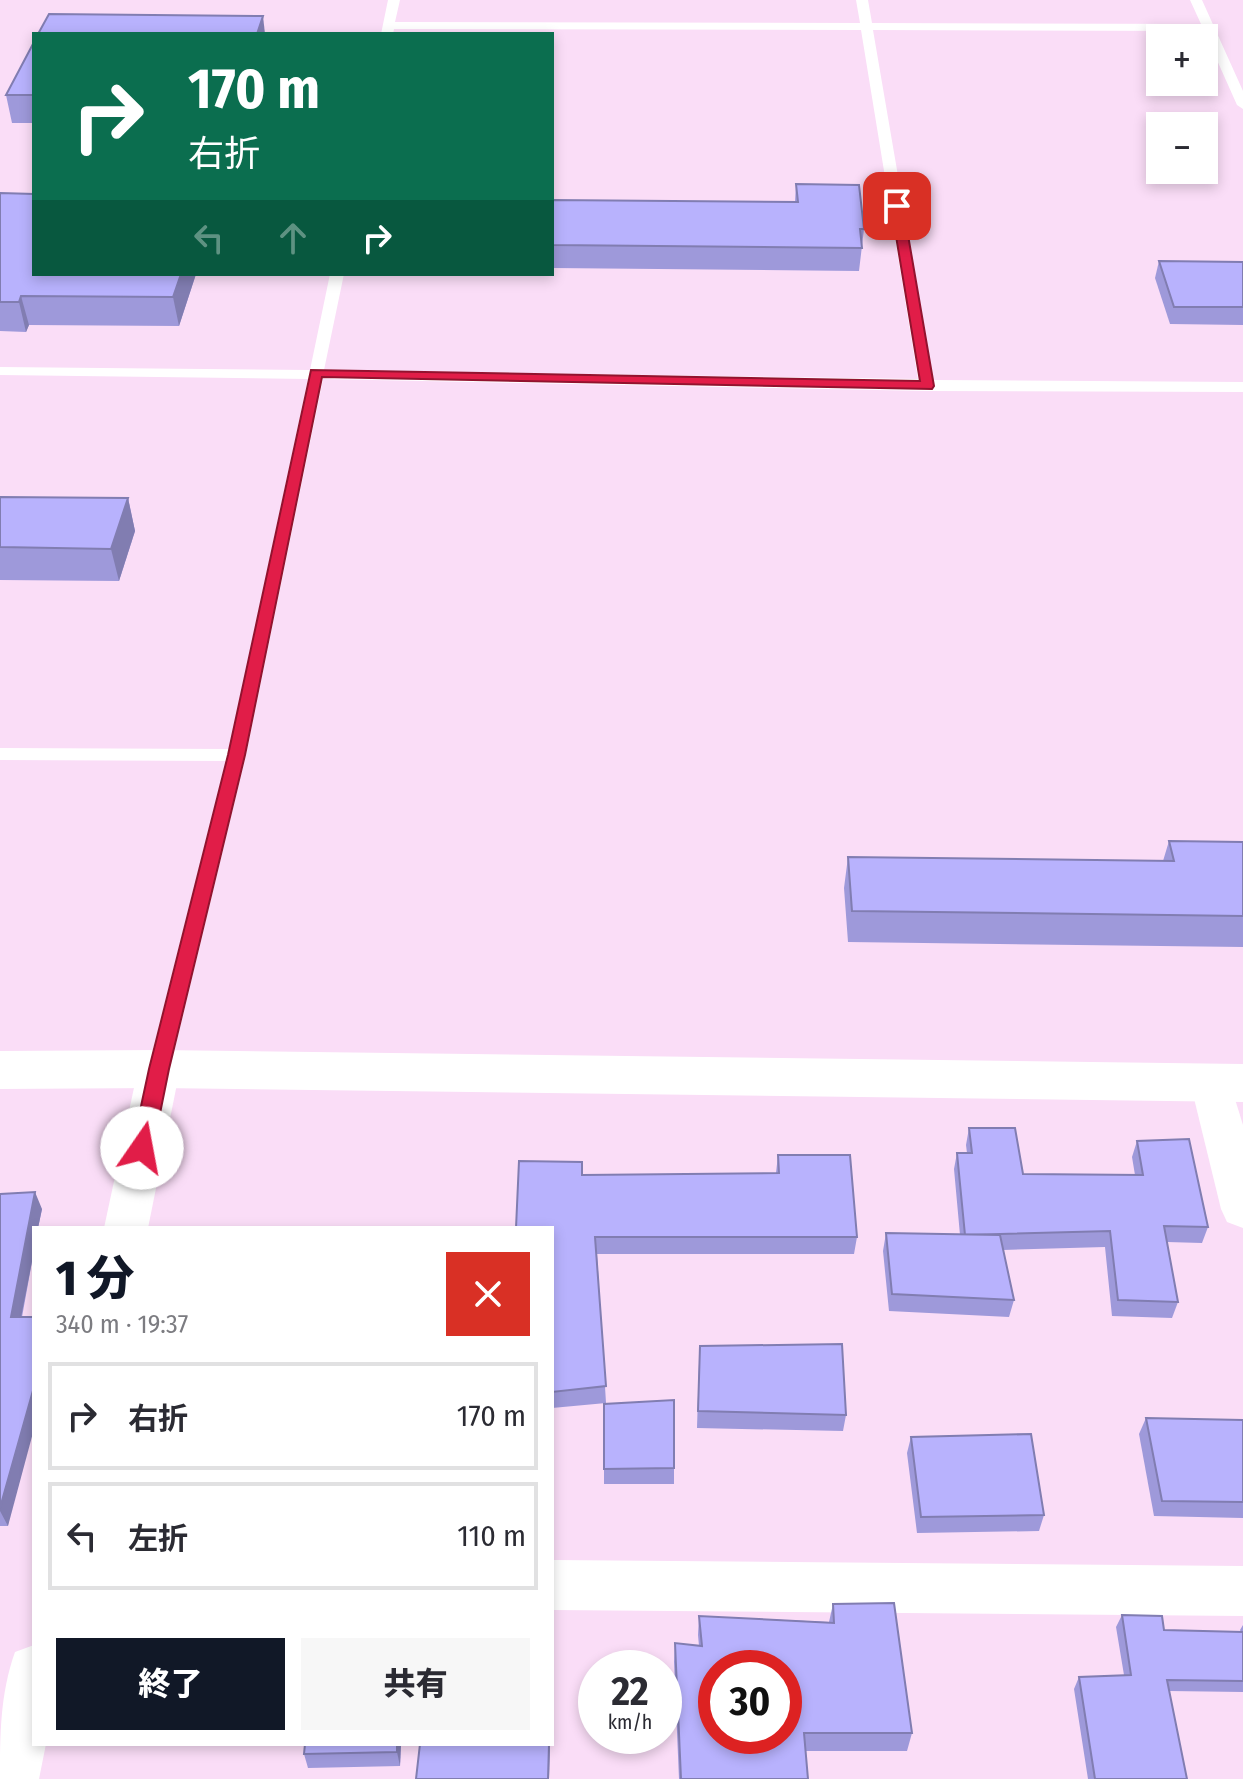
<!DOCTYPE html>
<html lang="ja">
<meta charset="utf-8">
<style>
:root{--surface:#fff;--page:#f7f7f7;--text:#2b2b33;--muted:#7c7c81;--line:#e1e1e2;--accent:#111827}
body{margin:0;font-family:"Fira Sans Condensed","Noto Sans JP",sans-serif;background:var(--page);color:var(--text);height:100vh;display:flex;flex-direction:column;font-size:30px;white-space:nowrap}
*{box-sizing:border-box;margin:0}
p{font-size:26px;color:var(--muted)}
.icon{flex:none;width:44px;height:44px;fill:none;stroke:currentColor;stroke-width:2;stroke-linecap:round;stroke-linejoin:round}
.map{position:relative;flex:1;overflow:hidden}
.drawer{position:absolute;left:32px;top:1226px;width:522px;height:520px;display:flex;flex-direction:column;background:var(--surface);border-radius:0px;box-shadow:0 4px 12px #0003}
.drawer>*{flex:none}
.guide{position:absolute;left:32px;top:32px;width:522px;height:244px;border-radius:0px;box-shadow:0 4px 12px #0003;background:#0b6e4f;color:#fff;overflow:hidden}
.tools{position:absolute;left:1146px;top:24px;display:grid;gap:16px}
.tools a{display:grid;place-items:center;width:72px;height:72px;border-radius:0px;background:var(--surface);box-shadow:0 4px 12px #0003;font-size:40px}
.speed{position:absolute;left:578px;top:1650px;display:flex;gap:16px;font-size:40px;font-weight:700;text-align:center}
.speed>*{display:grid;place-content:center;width:104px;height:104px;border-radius:50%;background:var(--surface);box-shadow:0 4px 12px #0003;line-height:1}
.speed small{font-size:20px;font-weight:400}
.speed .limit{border:12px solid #d22;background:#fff;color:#111}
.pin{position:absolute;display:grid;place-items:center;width:68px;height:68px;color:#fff;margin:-34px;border-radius:16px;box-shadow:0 4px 12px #0006}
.me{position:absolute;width:88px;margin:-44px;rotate:12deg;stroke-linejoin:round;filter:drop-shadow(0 0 6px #0008)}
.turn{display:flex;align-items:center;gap:28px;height:168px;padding:0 24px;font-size:36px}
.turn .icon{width:104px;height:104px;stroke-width:2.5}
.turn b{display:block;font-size:56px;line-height:68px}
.lanes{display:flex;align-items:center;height:76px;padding:0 24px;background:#0003;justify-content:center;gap:40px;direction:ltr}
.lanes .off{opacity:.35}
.round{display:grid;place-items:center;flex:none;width:84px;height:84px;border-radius:0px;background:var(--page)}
.summary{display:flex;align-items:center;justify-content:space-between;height:136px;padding:0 24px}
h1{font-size:48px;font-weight:800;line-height:60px;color:var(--accent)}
.primary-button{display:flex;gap:16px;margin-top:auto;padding:16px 24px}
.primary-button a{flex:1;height:92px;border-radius:0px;background:var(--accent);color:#fff;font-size:32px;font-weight:800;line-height:92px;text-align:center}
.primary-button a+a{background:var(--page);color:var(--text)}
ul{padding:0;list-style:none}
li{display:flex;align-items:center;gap:24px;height:108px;margin:0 16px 12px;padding:0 8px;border:4px solid var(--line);border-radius:0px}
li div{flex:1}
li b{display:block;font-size:30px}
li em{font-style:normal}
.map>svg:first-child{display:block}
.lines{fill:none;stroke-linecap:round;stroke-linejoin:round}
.lane{fill:#fff;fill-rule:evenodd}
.street{fill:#fff;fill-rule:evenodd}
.secondary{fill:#fff;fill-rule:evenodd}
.wall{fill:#9e99da}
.shaded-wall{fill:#817db1}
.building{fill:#b8b2fd;stroke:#817db1;stroke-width:2;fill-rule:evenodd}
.route{fill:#e11d48;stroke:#92132f;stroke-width:2}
</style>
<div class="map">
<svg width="1243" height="1779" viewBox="0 0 1243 1779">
<rect width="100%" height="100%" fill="#faddf7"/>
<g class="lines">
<path class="lane" d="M 388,0 L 400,0 L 395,22 L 860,23 L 856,0 L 868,0 L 872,23 L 1201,24 L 1190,0 L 1202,0 L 1243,91 L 1243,109 L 1237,105 L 1204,31 L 873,30 L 933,380 L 1243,382 L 1243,392 L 927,391 L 323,379 L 246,755 L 170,1069 L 167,1075 L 159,1078 L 151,1075 L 148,1069 L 226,761 L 0,760 L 0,748 L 229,749 L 308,379 L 0,375 L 0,367 L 310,370 L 330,274 L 344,274 L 324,370 L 918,379 L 861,30 L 394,29 L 393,34 L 381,34 Z"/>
<g class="street">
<path d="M 159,1053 L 174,1057 L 180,1069 L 148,1228 L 104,1228 L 138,1069 L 144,1057 Z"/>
<path d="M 1211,1065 L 1226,1070 L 1243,1125 L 1243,1228 L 1227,1222 L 1221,1209 L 1190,1082 L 1196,1070 Z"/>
<path d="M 552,1560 L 1243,1566 L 1243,1616 L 552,1610 Z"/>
<path d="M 34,1645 L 34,1744 L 46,1744 L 39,1779 L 0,1779 C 0,1735 0,1694 15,1652 Z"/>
</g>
<path class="secondary" d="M 159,1050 L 1243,1064 L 1243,1102 L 159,1088 L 0,1089 L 0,1051 Z"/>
</g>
<g class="wall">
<path d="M 34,42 L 34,123 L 12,123 L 6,95 Z"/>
<path d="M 796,184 L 864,229 L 859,271 L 552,268 L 552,200 L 795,202 Z"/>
<path d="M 0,193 L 34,274 L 196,274 L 179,326 L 29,325 L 26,332 L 0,331 Z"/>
<path d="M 1159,261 L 1243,262 L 1243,325 L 1170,324 L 1155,278 Z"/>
<path d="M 0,497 L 128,498 L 135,531 L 119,581 L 0,580 Z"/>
<path d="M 1169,841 L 1243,842 L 1243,947 L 848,942 L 844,888 L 848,857 L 1163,861 Z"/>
<path d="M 969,1128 L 1023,1174 L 1135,1175 L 1132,1157 L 1137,1141 L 1208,1227 L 1202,1243 L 1167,1242 L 1178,1302 L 1172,1318 L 1112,1316 L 1105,1247 L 1003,1250 L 1014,1300 L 1009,1317 L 889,1311 L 883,1251 L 886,1233 L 960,1235 L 954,1169 L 957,1153 L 967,1153 L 966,1145 Z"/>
<path d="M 778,1155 L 857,1237 L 854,1254 L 597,1254 L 606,1403 L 552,1408 L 552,1228 L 582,1162 L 582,1175 L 776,1173 Z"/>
<path d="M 0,1194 L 42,1209 L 38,1228 L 34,1228 L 34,1251 L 22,1317 L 8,1526 L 0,1526 Z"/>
<path d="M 699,1363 L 846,1415 L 843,1431 L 697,1428 Z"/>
<path d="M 604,1404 L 674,1468 L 674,1484 L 604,1484 Z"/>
<path d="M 1146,1418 L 1243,1420 L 1243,1518 L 1154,1516 L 1139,1434 Z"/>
<path d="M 911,1437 L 1044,1515 L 1039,1531 L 917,1533 L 907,1453 Z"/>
<path d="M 833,1604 L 912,1733 L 907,1751 L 805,1751 L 808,1779 L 679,1779 L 674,1662 L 675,1643 L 699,1646 L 698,1635 L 699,1616 L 829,1622 Z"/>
<path d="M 1122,1615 L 1164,1630 L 1241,1632 L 1240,1630 L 1243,1625 L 1243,1692 L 1169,1691 L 1187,1779 L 1088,1779 L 1074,1689 L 1079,1677 L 1124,1675 L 1116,1627 Z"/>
<path d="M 401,1744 L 400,1766 L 308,1768 L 304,1754 Z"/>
</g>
<g class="shaded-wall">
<path d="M 263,16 L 265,34 L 257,34 Z"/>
<path d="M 181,274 L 196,274 L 179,326 L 173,297 Z"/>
<path d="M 21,296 L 29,325 L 26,332 L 19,302 Z"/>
<path d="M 128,498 L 135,531 L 119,581 L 111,549 Z"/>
<path d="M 35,1192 L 42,1209 L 38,1228 L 34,1228 L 34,1251 L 18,1333 L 11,1317 Z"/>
<path d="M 34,1387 L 34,1429 L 8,1526 L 0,1511 L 0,1508 Z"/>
<path d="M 397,1744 L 401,1744 L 400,1766 L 397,1752 Z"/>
<path d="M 549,1744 L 550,1744 L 549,1779 L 548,1779 Z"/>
</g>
<g class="building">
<path d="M 49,14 L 263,16 L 257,34 L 38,34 Z"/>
<path d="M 34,42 L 34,95 L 6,95 Z"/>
<path d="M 796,184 L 859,185 L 864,229 L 860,229 L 862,248 L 552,245 L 552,200 L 798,202 Z"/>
<path d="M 0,193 L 34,194 L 34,274 L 181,274 L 173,297 L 21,296 L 19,302 L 0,302 Z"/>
<path d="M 1159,261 L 1243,262 L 1243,307 L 1174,307 Z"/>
<path d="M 0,497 L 128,498 L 111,549 L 0,547 Z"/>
<path d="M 1169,841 L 1243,842 L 1243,916 L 852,911 L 848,857 L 1174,861 Z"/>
<path d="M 969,1128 L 1015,1128 L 1023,1174 L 1143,1175 L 1137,1141 L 1189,1139 L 1208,1227 L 1164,1226 L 1178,1302 L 1118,1300 L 1110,1231 L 965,1235 L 957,1153 L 972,1153 Z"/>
<path d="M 778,1155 L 850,1155 L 857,1237 L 595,1237 L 606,1386 L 552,1392 L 552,1228 L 516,1228 L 519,1161 L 582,1162 L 582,1175 L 779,1173 Z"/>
<path d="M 35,1192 L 11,1317 L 34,1317 L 34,1387 L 0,1508 L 0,1194 Z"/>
<path d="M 886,1233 L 1000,1235 L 1014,1300 L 892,1294 Z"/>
<path d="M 842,1344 L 846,1415 L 698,1411 L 700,1346 Z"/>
<path d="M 674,1400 L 674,1468 L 604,1469 L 604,1404 Z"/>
<path d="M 1146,1418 L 1243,1420 L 1243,1502 L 1162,1501 Z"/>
<path d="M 1031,1434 L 1044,1515 L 921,1517 L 911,1437 Z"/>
<path d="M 894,1603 L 912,1733 L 804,1733 L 808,1779 L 681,1779 L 675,1643 L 702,1646 L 699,1616 L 834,1623 L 833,1604 ZM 716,1668 L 784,1668 L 784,1736 L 716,1736 Z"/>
<path d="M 1122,1615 L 1162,1616 L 1164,1630 L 1243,1632 L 1243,1681 L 1167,1680 L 1187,1779 L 1095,1779 L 1079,1677 L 1131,1675 Z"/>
<path d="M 305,1744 L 397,1744 L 397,1752 L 304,1754 Z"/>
<path d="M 420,1744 L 549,1744 L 548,1779 L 416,1779 Z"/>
</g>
<path class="route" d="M 897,202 L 903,206 L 934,386 L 932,389 L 322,377 L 245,755 L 169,1069 L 153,1148 L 150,1154 L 142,1157 L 135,1154 L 132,1148 L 149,1069 L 228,755 L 311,370 L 920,381 L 891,206 Z"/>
</svg>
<div class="tools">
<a>+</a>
<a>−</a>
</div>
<div class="speed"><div>22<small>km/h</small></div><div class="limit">30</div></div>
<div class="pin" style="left:897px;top:206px;background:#d93025"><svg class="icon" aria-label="arrive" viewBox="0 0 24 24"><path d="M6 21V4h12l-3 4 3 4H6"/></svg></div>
<svg class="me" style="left:142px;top:1148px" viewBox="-20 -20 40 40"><circle r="19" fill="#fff"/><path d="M0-13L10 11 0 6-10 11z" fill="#e11d48"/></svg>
<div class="guide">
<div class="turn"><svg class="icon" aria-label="right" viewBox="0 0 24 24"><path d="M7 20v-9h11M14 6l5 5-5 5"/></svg><div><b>170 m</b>右折</div></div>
<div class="lanes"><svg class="icon off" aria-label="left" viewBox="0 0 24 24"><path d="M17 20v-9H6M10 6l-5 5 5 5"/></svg><svg class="icon off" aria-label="ahead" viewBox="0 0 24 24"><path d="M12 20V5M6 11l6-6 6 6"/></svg><svg class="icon" aria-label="right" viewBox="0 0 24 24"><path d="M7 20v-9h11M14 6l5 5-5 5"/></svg></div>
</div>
<section class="drawer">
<div class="summary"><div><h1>1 分</h1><p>340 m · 19:37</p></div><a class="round" style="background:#d93025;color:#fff"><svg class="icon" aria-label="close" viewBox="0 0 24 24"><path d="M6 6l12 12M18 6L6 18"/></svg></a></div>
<ul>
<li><svg class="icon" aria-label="right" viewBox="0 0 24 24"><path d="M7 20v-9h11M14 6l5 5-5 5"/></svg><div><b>右折</b></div><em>170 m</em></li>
<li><svg class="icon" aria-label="left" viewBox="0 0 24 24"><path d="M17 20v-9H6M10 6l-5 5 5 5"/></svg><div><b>左折</b></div><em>110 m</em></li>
</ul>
<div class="primary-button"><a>終了</a><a>共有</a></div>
</section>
</div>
